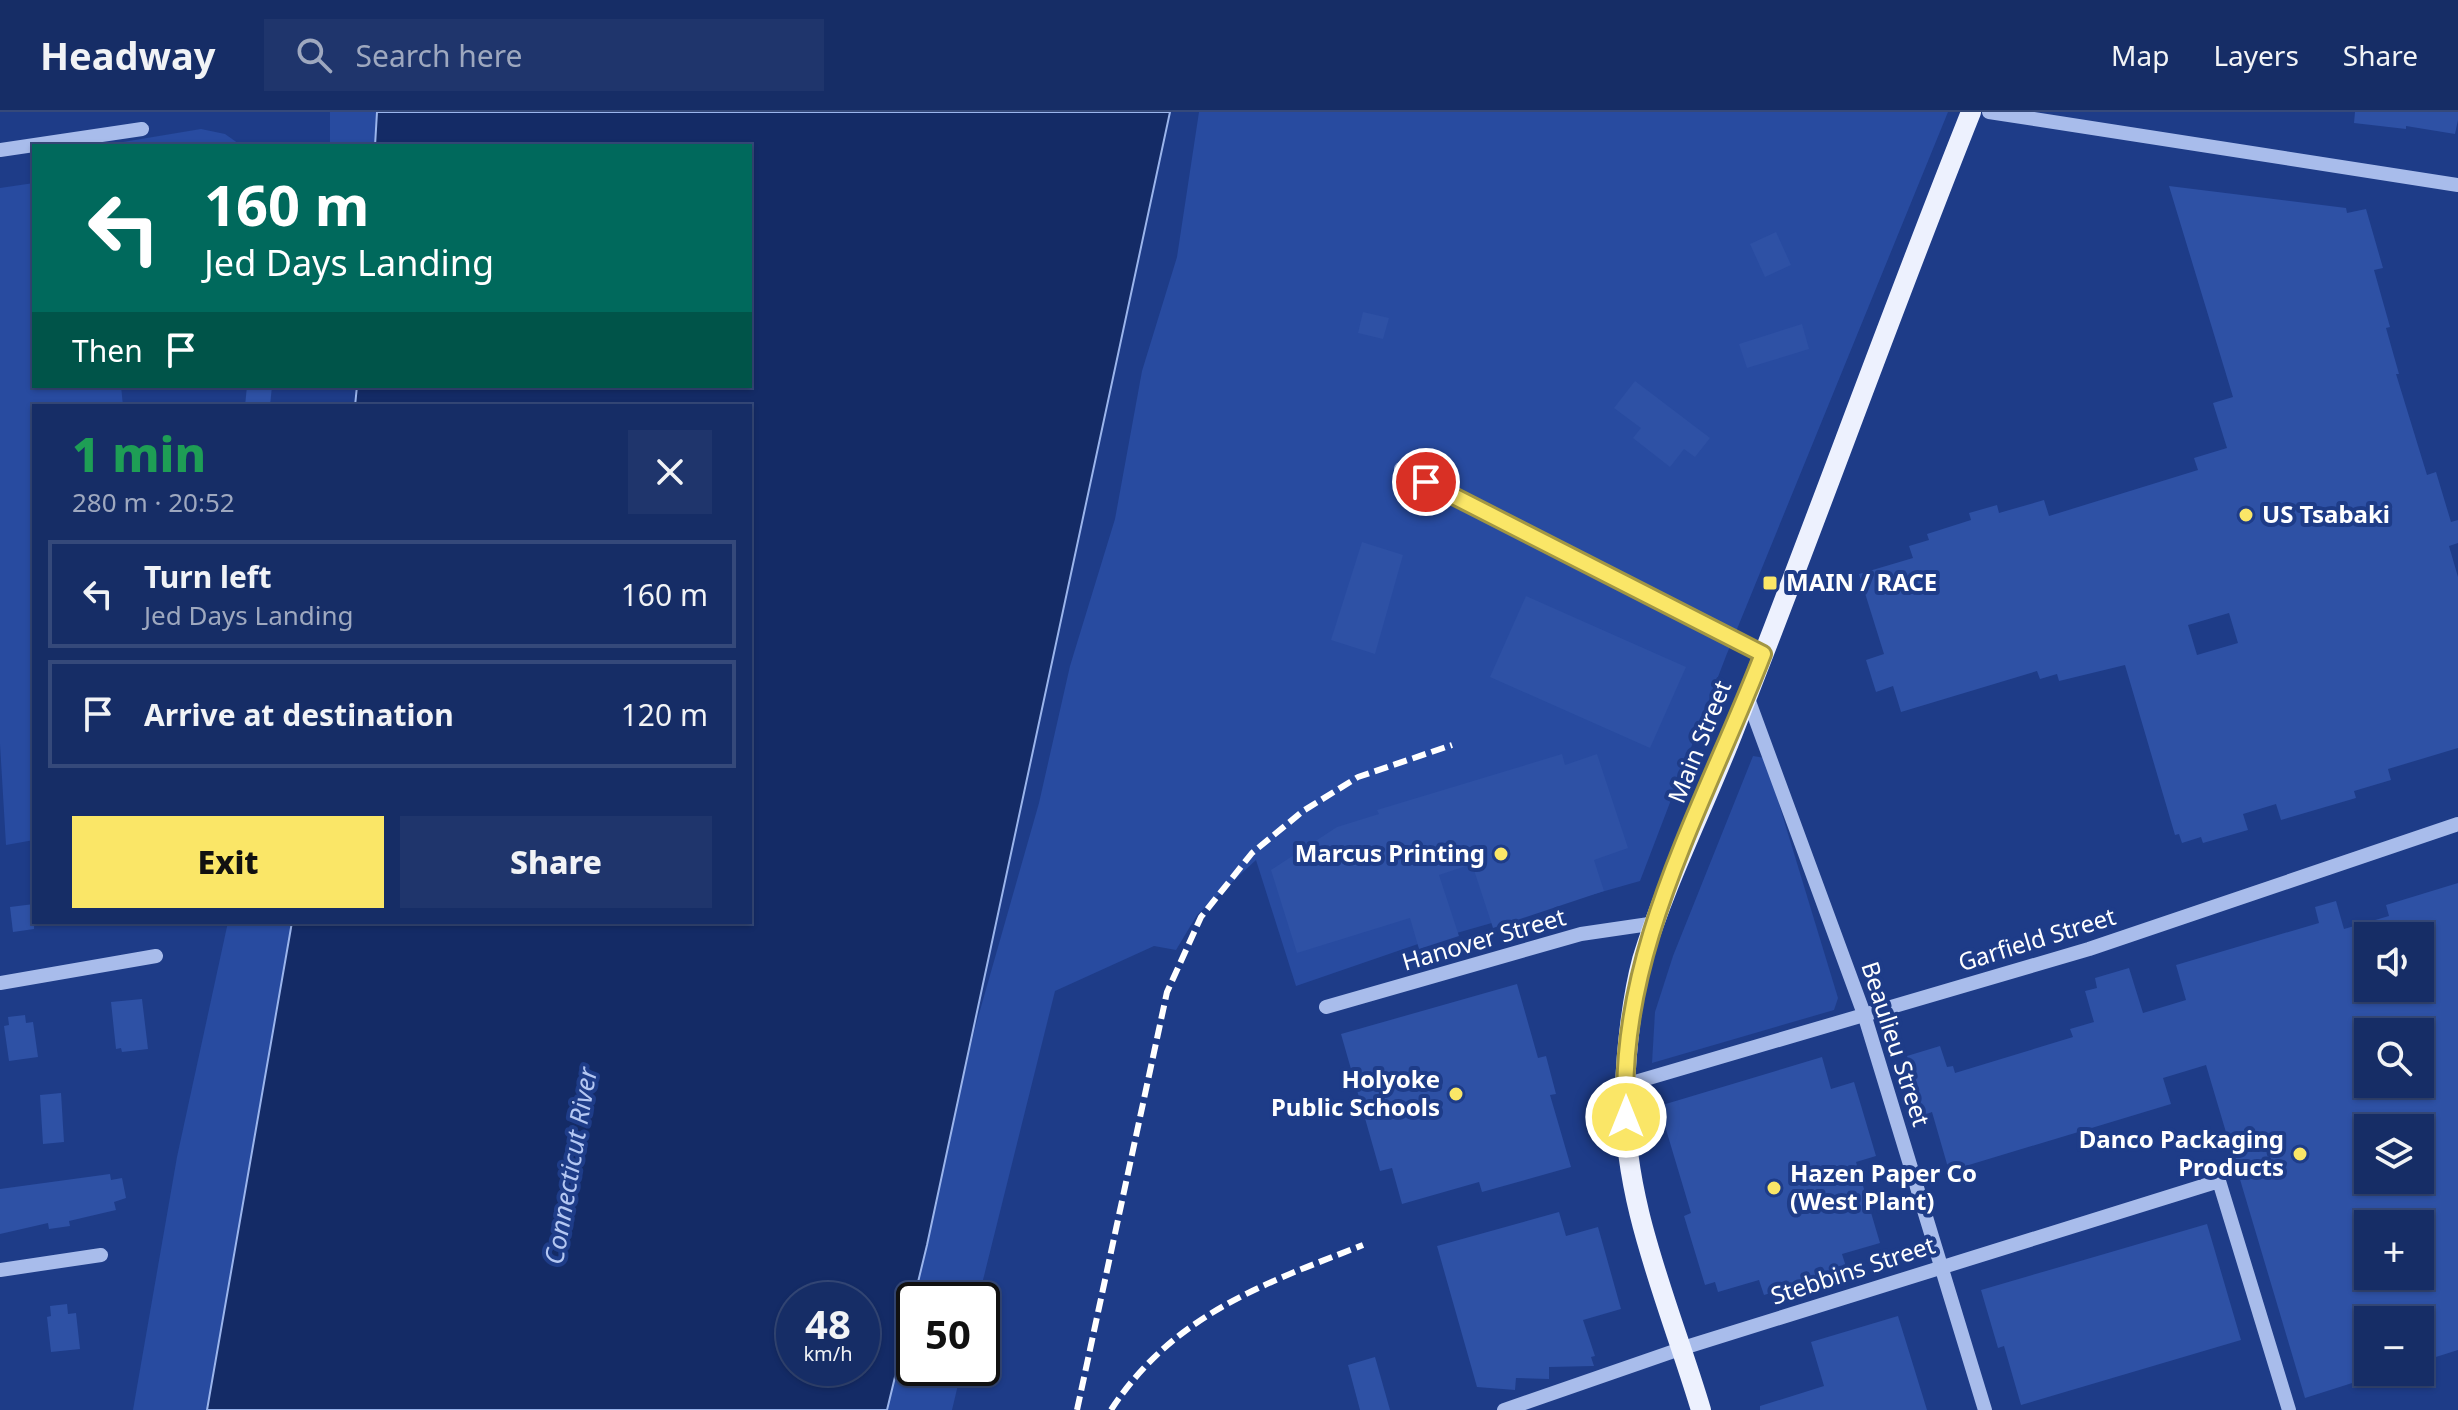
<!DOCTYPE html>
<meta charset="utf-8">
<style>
:root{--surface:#162d66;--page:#1f356c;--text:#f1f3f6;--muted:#9ea8bf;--line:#35497a;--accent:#fae667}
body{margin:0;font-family:"Noto Sans",sans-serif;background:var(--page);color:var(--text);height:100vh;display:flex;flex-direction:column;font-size:30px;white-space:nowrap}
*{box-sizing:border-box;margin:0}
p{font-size:26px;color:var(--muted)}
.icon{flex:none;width:44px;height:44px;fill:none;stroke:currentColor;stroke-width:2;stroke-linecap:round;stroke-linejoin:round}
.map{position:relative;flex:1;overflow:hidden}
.panel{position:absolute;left:32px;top:292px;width:720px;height:520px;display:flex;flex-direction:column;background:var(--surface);border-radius:0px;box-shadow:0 2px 6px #0004,0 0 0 2px var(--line)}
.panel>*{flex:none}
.banner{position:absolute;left:32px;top:32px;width:720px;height:244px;border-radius:0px;box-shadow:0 2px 6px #0004,0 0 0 2px var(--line);background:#00695c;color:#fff;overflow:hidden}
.buttons{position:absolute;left:2354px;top:810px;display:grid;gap:16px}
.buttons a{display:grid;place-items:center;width:80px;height:80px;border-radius:0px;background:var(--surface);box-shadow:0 2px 6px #0004,0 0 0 2px var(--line);font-size:40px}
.speed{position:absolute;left:776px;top:1170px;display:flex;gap:16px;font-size:40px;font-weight:700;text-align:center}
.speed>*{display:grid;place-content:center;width:104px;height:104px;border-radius:50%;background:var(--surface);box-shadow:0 2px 6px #0004,0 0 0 2px var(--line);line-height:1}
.speed small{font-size:20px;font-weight:400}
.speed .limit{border:4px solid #111;border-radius:12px;background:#fff;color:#111}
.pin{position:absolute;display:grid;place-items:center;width:68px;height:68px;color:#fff;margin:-34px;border:4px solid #fff;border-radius:50%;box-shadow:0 2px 8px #0007}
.me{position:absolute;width:88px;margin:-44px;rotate:0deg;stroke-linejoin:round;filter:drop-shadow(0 0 6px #0008)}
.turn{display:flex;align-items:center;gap:28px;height:168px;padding:0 40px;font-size:36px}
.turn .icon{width:104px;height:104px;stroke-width:2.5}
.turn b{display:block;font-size:56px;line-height:68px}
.then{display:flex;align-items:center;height:76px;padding:0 40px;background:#0003;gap:16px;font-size:30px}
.round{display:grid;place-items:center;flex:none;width:84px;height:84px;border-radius:0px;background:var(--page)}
.head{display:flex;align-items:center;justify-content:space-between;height:136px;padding:0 40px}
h1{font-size:48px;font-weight:800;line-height:60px;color:#1e9e55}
.action{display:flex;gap:16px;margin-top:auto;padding:16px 40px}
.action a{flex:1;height:92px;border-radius:0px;background:var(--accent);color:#111;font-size:32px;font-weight:800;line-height:92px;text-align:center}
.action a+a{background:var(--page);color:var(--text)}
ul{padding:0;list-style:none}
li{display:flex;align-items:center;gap:24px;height:108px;margin:0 16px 12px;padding:0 24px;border:4px solid var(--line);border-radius:0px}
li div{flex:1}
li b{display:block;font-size:30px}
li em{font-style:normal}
header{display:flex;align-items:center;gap:48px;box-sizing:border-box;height:112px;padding:0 40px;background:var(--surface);border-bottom:2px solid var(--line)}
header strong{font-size:38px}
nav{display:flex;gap:44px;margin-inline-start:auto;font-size:28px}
.search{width:560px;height:72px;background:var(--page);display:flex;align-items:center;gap:20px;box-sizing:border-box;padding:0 28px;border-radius:0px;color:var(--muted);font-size:30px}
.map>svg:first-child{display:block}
.green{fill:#284ba0}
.water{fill:#142b66;stroke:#9bb5ec;stroke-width:2;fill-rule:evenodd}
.building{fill:#2e51a5;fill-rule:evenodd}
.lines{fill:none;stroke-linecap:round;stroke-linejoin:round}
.minor{stroke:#a8bceb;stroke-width:14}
.major{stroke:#edf1fe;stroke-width:20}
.rail{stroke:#fff;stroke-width:6;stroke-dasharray:14 6;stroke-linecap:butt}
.route-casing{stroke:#a29643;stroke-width:20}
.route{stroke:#fae667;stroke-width:14}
.poi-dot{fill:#fae667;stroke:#1e3c88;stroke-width:3}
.labels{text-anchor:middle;stroke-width:8;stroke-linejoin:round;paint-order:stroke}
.poi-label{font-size:24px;font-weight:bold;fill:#fff;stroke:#1e3c88;text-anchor:start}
.street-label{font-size:24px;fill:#fff;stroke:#1e3c88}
.water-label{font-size:26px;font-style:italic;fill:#b4c7f2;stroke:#1e3c88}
</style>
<header>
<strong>Headway</strong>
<div class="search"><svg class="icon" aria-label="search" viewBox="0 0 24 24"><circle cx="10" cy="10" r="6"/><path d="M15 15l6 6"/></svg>Search here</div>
<nav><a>Map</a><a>Layers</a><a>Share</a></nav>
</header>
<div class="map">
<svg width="2458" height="1298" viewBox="0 0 2458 1298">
<rect width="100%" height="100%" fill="#1e3c88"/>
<g class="green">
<path d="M 330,0 L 377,0 L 375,34 L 330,34 Z"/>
<path d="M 1199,0 L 1948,0 L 1726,544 L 1640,769 L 1418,832 L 1296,874 L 1256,748 L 1197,803 L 1176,838 L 1154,834 L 1055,879 L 978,1188 L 914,1188 L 914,1256 L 962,1256 L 952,1298 L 884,1298 L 975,916 L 1039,691 L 1070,554 L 1115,407 L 1142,259 L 1177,145 Z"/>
<path d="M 201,17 L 225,22 L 242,34 L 99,34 Z"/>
<path d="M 34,71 L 34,274 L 121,274 L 123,294 L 34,294 L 34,728 L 6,733 L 0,632 L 0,76 Z"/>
<path d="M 1753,644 L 1765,646 L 1838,886 L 1834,898 L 1652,951 L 1655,900 L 1673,844 Z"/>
<path d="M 228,810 L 292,810 L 207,1298 L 133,1298 L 177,1045 Z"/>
</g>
<path class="water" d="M 377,0 L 1170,0 L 927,1133 L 887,1298 L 207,1298 L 292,810 L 750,810 L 750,294 L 355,294 L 357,274 L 750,274 L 750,34 L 375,34 ZM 794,1188 L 862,1188 L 862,1256 L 794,1256 Z"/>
<g class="building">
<path d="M 2355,0 L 2458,0 L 2458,8 L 2455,22 L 2406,14 L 2406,17 L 2354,11 Z"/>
<path d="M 2169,74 L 2346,96 L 2347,101 L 2366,97 L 2383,156 L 2374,158 L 2390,215 L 2386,216 L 2399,262 L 2396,262 L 2427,363 L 2436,360 L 2451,410 L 2458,408 L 2458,431 L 2449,434 L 2458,465 L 2458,636 L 2388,657 L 2391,668 L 2354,679 L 2356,686 L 2281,708 L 2276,692 L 2243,702 L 2248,718 L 2203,731 L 2201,725 L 2182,731 L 2179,722 L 2175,723 L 2125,553 L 2059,569 L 2057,562 L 2040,567 L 2037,559 L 1901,600 L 1893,574 L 1876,580 L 1866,548 L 1884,542 L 1859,462 L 1913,446 L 1909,434 L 1929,428 L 1927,422 L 1971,408 L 1969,401 L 1997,393 L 1999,401 L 2044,388 L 2049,404 L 2198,358 L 2194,346 L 2227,336 L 2213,291 L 2233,285 ZM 2229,501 L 2238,531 L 2197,543 L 2188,513 Z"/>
<path d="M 1776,120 L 1791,153 L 1765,165 L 1750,132 Z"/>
<path d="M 1363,200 L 1389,206 L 1383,227 L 1358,221 Z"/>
<path d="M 1802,212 L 1809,237 L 1747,256 L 1739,232 Z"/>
<path d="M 1635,269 L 1710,326 L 1695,345 L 1684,337 L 1670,355 L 1633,326 L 1641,316 L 1614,296 Z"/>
<path d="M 247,274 L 272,274 L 270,294 L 245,294 Z"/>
<path d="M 1362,430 L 1403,443 L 1375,542 L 1331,528 Z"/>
<path d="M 1526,484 L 1686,555 L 1650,636 L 1490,565 Z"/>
<path d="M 1562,642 L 1565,653 L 1597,642 L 1628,736 L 1594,748 L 1604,779 L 1493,816 L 1472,752 L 1439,763 L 1459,824 L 1419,837 L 1410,806 L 1297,841 L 1271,758 L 1337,715 L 1379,702 L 1377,698 Z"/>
<path d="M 2458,771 L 2458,1238 L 2420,1250 L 2420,1208 L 2368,1208 L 2368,1266 L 2305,1286 L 2206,953 L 2163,966 L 2171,992 L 1949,1059 L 1932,1000 L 1924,1003 L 1907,944 L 1940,934 L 1947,955 L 1953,954 L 1955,961 L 2073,925 L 2070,917 L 2094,910 L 2085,879 L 2097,876 L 2095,866 L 2129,856 L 2143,901 L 2186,888 L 2176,853 L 2319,811 L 2315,795 L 2336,789 L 2344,817 L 2389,804 L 2386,793 ZM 2368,824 L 2420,824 L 2420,876 L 2368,876 ZM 2368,920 L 2420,920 L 2420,972 L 2368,972 ZM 2368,1016 L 2420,1016 L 2420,1068 L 2368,1068 ZM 2368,1112 L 2420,1112 L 2420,1164 L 2368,1164 Z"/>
<path d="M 34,792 L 34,817 L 13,820 L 10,795 Z"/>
<path d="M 1517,872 L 1538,946 L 1546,944 L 1556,982 L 1550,983 L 1571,1055 L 1482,1080 L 1479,1070 L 1402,1092 L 1392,1056 L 1380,1059 L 1341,922 Z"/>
<path d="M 142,887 L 148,937 L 122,940 L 121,936 L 116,937 L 111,890 Z"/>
<path d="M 25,903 L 26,911 L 33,910 L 38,945 L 9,949 L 4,914 L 9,913 L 8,905 Z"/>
<path d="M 1822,945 L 1831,977 L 1854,970 L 1876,1044 L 1856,1050 L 1880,1131 L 1842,1142 L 1847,1158 L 1764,1183 L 1759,1168 L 1718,1180 L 1715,1170 L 1705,1173 L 1684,1104 L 1691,1101 L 1659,994 Z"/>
<path d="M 61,981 L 64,1030 L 43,1032 L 40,983 Z"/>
<path d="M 110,1062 L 111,1068 L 122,1066 L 126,1086 L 114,1090 L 116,1098 L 69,1109 L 70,1114 L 49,1117 L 48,1111 L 0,1122 L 0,1077 Z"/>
<path d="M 1559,1100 L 1566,1124 L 1598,1115 L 1621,1197 L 1583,1208 L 1595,1244 L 1591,1245 L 1594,1254 L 1549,1255 L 1549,1267 L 1516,1266 L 1515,1278 L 1477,1275 L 1437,1134 Z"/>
<path d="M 2207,1112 L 2241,1228 L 2021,1293 L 2004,1234 L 1998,1236 L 1981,1178 Z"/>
<path d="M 67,1192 L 68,1202 L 76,1201 L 80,1237 L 51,1240 L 47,1205 L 51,1204 L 50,1194 Z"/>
<path d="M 1898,1204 L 1927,1298 L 1760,1298 L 1760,1294 L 1824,1274 L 1811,1230 Z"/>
<path d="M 1375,1245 L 1390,1298 L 1360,1298 L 1348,1253 Z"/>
</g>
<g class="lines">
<g class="minor">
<path d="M 1989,0 L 2458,73"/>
<path d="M 0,38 L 142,17"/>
<path d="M 1401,357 L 1763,542"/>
<path d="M 1747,584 L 1864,902 L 1985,1298"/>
<path d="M 0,871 L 156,844"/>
<path d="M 1326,895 L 1581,822 L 1656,811"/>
<path d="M 1625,973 L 2089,837 L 2458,712"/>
<path d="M 0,1158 L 101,1143"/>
<path d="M 1504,1298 L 1683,1236 L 2219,1069 L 2289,1298"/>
</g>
<path class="major" d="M 1701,1298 C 1670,1194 1621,1088 1625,978 C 1626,939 1632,885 1642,848 C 1666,769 1704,695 1734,618 C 1815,413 1889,205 1971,0"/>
<g class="rail">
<path d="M 1077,1298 L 1167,880 L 1201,805 L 1252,741 L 1303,699 L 1358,665 L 1452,633"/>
<path d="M 1111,1298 C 1173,1203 1263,1172 1363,1133"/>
</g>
</g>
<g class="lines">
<defs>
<path id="route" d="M 1426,370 L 1763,542 C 1706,690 1616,842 1626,1005"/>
</defs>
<use href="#route" class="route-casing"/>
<use href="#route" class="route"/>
</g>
<g class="poi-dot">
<circle cx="2246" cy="403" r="8"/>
<rect x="1762" y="463" width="16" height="16" rx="4"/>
<circle cx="1501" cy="742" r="8"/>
<circle cx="1456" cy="982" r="8"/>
<circle cx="2300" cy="1042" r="8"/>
<circle cx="1774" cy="1076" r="8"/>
</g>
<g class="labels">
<g class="poi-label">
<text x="2262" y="411">US Tsabaki</text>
<text x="1786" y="479">MAIN / RACE</text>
<text x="1485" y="750" text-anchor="end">Marcus Printing</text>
<text x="1440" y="976" text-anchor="end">Holyoke<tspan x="1440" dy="28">Public Schools</tspan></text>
<text x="2284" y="1036" text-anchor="end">Danco Packaging<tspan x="2284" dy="28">Products</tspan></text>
<text x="1790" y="1070">Hazen Paper Co<tspan x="1790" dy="28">(West Plant)</tspan></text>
</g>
<g class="street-label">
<text transform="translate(1700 630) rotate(-68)" y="8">Main Street</text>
<text transform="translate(1484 828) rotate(-16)" y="8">Hanover Street</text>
<text transform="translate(2037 828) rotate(-17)" y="8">Garfield Street</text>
<text transform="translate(1895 932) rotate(72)" y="8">Beaulieu Street</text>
<text transform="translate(1853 1159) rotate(-18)" y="8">Stebbins Street</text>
</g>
<g class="water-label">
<text transform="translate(571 1054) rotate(-80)" y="9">Connecticut River</text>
</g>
</g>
</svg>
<div class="buttons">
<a><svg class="icon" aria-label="sound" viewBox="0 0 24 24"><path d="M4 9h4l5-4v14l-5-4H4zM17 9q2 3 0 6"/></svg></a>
<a><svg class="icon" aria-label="search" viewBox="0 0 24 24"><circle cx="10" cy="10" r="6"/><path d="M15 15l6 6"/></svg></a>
<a><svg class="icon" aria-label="layers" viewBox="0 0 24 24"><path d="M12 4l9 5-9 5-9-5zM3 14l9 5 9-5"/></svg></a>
<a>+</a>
<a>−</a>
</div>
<div class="speed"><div>48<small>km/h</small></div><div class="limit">50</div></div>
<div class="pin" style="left:1426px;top:370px;background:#d93025"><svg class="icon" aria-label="arrive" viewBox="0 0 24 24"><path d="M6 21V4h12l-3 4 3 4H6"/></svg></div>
<svg class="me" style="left:1626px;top:1005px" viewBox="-20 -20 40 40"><circle r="17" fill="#fae667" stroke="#fff" stroke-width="3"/><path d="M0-11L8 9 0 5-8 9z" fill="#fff"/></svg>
<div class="banner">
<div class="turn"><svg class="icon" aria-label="left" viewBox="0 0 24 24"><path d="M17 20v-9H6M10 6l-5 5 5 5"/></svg><div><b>160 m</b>Jed Days Landing</div></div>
<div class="then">Then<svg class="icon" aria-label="arrive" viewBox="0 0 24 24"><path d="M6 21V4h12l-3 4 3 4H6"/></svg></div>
</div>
<section class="panel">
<div class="head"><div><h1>1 min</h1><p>280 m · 20:52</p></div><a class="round"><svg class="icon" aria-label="close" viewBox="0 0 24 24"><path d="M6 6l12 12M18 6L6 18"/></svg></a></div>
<ul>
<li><svg class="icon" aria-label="left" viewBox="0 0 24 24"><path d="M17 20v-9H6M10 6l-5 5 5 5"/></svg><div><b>Turn left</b><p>Jed Days Landing</p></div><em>160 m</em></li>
<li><svg class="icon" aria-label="arrive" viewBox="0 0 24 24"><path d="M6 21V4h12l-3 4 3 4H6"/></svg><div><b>Arrive at destination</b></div><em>120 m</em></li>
</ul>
<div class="action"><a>Exit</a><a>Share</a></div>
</section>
</div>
